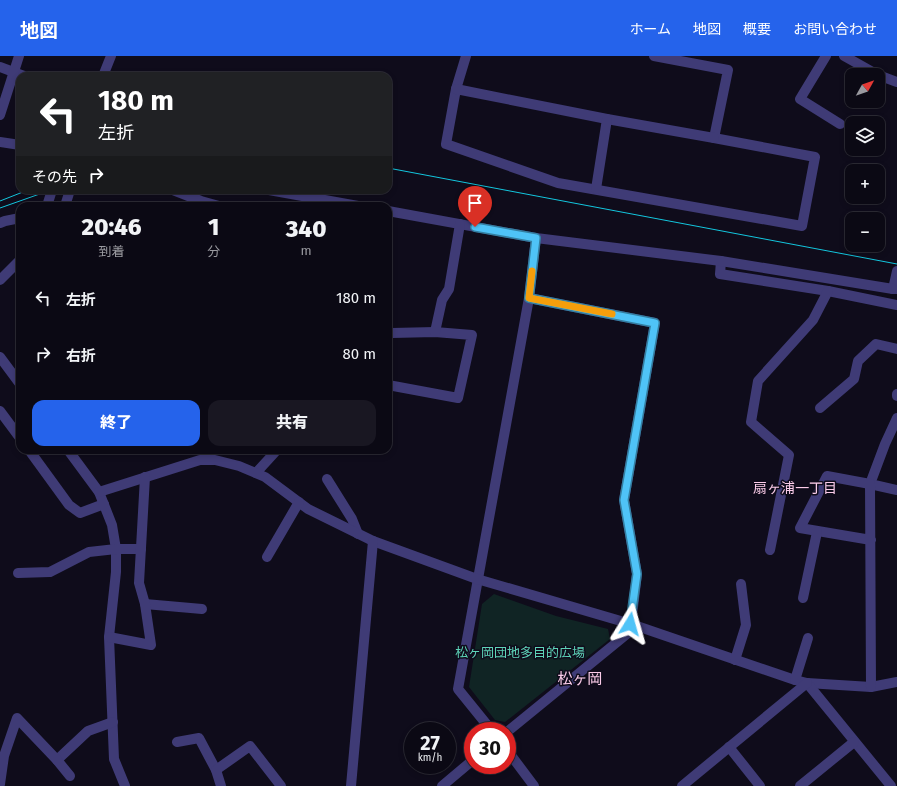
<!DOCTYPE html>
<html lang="ja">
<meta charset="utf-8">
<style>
:root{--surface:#0b0914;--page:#191722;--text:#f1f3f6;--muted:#9a9aa0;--line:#2b2a34;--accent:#2563eb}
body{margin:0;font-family:"Fira Sans","Noto Sans JP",sans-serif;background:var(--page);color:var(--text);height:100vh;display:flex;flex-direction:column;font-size:15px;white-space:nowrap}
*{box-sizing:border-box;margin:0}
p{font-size:13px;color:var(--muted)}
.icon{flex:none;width:22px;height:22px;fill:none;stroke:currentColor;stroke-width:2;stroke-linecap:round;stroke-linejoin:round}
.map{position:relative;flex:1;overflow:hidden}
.side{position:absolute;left:16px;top:146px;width:376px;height:252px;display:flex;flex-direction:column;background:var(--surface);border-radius:12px;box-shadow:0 2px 6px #0003,0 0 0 1px var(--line)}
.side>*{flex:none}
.banner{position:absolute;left:16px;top:16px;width:376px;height:122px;border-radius:12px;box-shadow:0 2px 6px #0003,0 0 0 1px var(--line);background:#202124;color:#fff;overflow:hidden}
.needle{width:26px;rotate:50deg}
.tools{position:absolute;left:845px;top:12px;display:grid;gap:8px}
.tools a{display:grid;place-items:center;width:40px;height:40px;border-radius:8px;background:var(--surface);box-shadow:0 2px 6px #0003,0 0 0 1px var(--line);font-size:20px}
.speed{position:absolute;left:404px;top:666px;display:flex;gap:8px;font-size:20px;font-weight:700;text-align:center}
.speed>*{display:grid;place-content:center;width:52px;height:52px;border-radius:50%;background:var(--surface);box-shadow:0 2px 6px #0003,0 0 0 1px var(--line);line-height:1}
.speed small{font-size:10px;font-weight:400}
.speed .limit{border:6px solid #d22;background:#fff;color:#111}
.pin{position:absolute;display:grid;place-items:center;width:34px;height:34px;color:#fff;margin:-41px -17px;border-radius:50% 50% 50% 0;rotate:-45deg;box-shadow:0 0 4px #0007}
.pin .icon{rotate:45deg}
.me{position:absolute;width:44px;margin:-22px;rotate:8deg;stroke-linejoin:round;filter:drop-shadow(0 0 3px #0008)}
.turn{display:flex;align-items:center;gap:14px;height:84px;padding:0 16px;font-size:18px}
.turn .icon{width:52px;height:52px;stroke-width:2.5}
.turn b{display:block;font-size:28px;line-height:34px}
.then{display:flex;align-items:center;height:38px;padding:0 16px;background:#0003;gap:8px;font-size:15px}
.eta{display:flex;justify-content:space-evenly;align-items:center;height:68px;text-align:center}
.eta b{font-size:24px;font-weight:800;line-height:28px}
.cta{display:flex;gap:8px;margin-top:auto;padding:8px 16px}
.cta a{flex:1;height:46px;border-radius:12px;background:var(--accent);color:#fff;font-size:16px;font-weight:800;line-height:46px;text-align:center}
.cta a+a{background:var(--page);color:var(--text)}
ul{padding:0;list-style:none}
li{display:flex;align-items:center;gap:12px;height:56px;padding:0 16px}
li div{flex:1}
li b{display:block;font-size:15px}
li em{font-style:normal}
header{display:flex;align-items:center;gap:24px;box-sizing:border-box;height:56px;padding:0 20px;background:var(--accent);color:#fff}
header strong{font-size:19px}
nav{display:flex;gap:22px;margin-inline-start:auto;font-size:14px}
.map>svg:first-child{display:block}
.green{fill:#102424}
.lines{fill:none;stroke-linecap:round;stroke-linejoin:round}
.minor{stroke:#3f3b76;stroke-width:10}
.tertiary{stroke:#3f3b76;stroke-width:10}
.tram{stroke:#13c6de;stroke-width:1}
.route-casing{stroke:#337fa1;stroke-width:10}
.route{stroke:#4fc3f7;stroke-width:7}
.slow{stroke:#f59e0b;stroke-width:7}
.labels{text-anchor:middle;stroke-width:3;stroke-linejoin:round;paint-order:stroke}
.park-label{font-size:13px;fill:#5ed3b8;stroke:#0f0c1b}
.neighbourhood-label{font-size:14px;fill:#fbcce9;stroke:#0f0c1b}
.quarter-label{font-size:15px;fill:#fbcce9;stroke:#0f0c1b}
</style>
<header>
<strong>地図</strong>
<nav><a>ホーム</a><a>地図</a><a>概要</a><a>お問い合わせ</a></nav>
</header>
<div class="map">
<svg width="897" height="730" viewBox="0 0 897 730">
<rect width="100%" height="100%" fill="#0f0c1b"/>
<path class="green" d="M 494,538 L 556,560 L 608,573 L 610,583 L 505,666 L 495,664 L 469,631 L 482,548 Z"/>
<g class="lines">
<g class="minor">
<path d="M 466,0 L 456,33 L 446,88 L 558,127 L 802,170 L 815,101 L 714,82 L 728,14 L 654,0"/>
<path d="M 826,0 L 800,43 L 840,68"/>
<path d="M 844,0 L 878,19"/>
<path d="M 0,11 L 24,20"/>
<path d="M 878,19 L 897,26"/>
<path d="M 456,33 L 607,63 L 714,82"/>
<path d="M 0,59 L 19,0"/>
<path d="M 596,133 L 607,63"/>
<path d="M 173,134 L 201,145 L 219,150"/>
<path d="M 269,134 L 358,150"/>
<path d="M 47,150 L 52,134"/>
<path d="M 65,150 L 70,134"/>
<path d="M 388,155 L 536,182 L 529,242 L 458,633 L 492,675"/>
<path d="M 0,167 L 5,165 L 20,162"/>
<path d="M 721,205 L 720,218 L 828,235 L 897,249"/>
<path d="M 897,215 L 893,233 L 897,233"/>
<path d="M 0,224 L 20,204"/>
<path d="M 388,275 L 392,277 L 435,276 L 472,279 L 458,342 L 388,329"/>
<path d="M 435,276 L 442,244 L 449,233 L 460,168"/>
<path d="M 0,301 L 20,328"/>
<path d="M 897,338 L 897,340"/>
<path d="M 820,352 L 854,323 L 858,305 L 876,288 L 897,293"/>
<path d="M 0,355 L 20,382"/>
<path d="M 897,362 L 885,388 L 870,428 L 897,434"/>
<path d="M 29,394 L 69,449 L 80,457 L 104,448"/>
<path d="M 68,394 L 99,436 L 112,469 L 116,493 L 116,516 L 109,581 L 114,703 L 125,730"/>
<path d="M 256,417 L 277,394"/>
<path d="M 327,423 L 352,463 L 358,478"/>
<path d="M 99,436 L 200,404 L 215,404 L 239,410 L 265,421 L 308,453 L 373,485 L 477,523 L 631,568 L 795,624 L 807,627 L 871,631 L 897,626"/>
<path d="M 871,484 L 800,472 L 827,420 L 870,428 L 871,631"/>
<path d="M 770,494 L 789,399 L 751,366 L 758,325 L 813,264 L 828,235"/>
<path d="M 267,501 L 299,446"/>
<path d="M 18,517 L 50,516 L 89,496 L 116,493 L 141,493"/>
<path d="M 803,542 L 817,476"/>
<path d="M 145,548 L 202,553"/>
<path d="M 109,581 L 151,589 L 145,548 L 139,527 L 145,421"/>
<path d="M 735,604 L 746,569 L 741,528"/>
<path d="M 795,624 L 808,582"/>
<path d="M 807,627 L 891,730"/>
<path d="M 507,676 L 627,578 L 631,568 L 637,518 L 624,444 L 655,267 L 529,242"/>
<path d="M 177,686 L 199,682 L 216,714"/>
<path d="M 729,691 L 760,730"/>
<path d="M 507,694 L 534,730"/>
<path d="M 57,704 L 88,675 L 113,666"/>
<path d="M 0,728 L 4,700 L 17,662 L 57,704 L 70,720"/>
<path d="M 221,730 L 216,714 L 250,690 L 281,730"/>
<path d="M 351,730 L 373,485"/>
<path d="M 442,730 L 473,704"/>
<path d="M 682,730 L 807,627"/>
<path d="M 800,730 L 854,686"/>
</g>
<g class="tertiary">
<path d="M 103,20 L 111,0"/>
<path d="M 0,86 L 20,89"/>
<path d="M 536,182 L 721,205 L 893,233"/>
</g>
<g class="tram">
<path d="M 388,112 L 897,208"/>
<path d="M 0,145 L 28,134"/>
<path d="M 0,152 L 51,134"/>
</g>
</g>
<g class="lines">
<defs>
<path id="route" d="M 475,171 L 536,182 L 529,242 L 655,267 L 624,444 L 637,518 L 630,568"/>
</defs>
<use href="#route" class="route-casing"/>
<use href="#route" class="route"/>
<path class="slow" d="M 532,215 L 529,242 L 612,258"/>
</g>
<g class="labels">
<g class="park-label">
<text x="520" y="601">松ヶ岡団地多目的広場</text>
</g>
<g class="neighbourhood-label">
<text x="795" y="437">扇ヶ浦一丁目</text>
</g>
<g class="quarter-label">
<text x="580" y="628">松ヶ岡</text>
</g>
</g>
</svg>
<div class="tools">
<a><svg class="needle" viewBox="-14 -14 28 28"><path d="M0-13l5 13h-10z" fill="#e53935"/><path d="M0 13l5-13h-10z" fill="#9a9aa0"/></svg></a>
<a><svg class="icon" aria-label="layers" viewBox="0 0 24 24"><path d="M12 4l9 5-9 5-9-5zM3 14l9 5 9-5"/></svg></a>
<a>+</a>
<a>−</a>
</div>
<div class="speed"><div>27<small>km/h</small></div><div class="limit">30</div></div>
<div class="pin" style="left:475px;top:171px;background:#d93025"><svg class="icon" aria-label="arrive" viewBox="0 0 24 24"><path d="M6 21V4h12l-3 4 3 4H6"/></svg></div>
<svg class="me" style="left:630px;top:568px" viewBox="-20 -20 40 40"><path d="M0-17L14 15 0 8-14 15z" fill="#4fc3f7" stroke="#fff" stroke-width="4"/></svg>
<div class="banner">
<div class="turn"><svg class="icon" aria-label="left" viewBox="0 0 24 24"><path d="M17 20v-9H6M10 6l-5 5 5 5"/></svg><div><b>180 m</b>左折</div></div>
<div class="then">その先<svg class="icon" aria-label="right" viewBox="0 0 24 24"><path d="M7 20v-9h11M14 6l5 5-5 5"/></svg></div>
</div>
<section class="side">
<div class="eta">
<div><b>20:46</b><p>到着</p></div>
<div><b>1</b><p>分</p></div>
<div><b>340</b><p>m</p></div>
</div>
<ul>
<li><svg class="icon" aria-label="left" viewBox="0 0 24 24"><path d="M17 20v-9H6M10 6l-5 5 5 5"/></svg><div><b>左折</b></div><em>180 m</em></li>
<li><svg class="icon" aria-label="right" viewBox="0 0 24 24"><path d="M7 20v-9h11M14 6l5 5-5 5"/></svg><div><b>右折</b></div><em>80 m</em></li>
</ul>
<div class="cta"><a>終了</a><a>共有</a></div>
</section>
</div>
